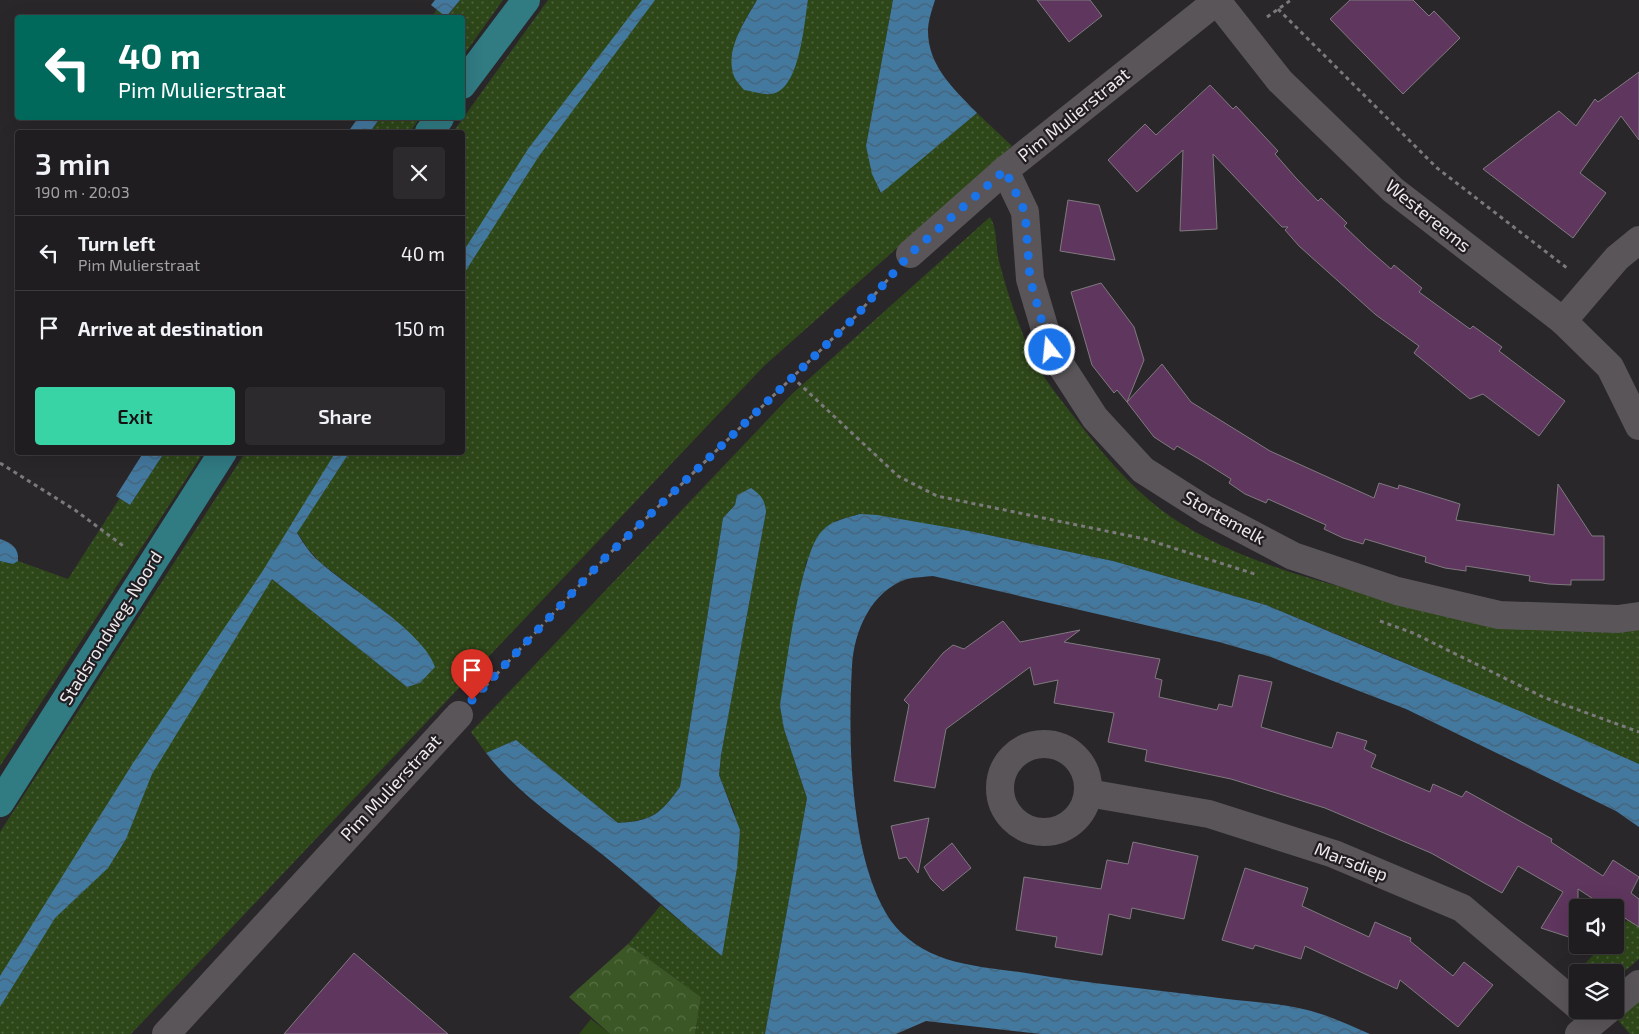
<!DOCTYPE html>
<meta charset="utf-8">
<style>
:root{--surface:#201d20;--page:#2d2a2d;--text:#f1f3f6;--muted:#a2a2a5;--line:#3d3b3e;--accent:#39d4a5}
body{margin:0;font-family:"Exo 2",sans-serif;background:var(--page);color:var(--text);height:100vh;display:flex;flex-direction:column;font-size:19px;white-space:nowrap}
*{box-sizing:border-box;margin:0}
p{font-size:16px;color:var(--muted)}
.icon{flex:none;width:28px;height:28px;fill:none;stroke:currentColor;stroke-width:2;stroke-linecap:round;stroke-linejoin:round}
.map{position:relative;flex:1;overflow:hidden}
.sheet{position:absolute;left:15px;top:130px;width:450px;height:325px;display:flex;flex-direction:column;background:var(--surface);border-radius:5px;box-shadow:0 5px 20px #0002,0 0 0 1px var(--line)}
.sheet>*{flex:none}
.guide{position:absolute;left:15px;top:15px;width:450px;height:105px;border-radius:5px;box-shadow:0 5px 20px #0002,0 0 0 1px var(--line);background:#00695c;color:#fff;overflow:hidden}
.tools{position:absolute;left:1569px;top:899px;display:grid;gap:10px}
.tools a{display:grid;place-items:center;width:55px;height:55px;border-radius:5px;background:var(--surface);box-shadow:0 5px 20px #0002,0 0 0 1px var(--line);font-size:25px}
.pin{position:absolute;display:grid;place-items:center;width:42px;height:42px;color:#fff;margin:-51px -21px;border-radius:50% 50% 50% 0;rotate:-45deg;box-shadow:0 0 5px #0007}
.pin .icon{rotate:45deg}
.me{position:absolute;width:55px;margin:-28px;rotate:344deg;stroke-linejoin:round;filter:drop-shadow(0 0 4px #0008)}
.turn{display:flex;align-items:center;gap:18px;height:105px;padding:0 20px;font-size:22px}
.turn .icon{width:65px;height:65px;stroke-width:2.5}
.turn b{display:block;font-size:35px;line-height:42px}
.round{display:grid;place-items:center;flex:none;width:52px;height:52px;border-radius:5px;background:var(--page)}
.summary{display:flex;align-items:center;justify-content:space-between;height:85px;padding:0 20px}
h1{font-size:30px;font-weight:600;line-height:38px}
.primary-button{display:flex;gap:10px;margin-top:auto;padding:10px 20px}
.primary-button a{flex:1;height:58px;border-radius:5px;background:var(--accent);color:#111;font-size:20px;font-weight:600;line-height:58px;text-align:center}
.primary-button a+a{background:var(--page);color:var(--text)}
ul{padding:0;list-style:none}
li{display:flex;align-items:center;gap:15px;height:75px;padding:0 20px;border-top:1px solid var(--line)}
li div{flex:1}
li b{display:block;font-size:19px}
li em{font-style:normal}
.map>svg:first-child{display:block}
.grass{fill:url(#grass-dots);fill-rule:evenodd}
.forest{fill:url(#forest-crowns)}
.garden{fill:#2e4719}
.water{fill:url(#water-waves)}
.building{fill:#5f365e;stroke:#7f7a7f}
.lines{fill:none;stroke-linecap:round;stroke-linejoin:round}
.path{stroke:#7b797b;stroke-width:3;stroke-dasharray:4 4;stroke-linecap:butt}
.street{stroke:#595559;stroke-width:28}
.primary{stroke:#317b83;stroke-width:28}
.route{stroke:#1a73e8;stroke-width:9;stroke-dasharray:0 16.2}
.labels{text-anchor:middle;stroke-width:4.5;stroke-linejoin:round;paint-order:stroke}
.street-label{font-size:18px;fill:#ebe9eb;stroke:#211d21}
</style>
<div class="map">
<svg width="1639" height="1034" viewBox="0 0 1639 1034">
<defs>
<pattern id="grass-dots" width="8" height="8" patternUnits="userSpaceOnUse" patternTransform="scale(1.25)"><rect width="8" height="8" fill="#2e4719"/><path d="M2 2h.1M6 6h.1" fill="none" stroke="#4c623b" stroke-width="1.8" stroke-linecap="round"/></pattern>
<pattern id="forest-crowns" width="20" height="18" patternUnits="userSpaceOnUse" patternTransform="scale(1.25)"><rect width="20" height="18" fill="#3b5725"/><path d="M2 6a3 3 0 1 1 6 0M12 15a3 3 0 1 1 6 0" fill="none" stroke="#586f45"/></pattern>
<pattern id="water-waves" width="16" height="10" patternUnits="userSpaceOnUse" patternTransform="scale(1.25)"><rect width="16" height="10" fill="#44799f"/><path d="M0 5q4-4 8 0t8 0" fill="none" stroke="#456277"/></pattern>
</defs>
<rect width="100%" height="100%" fill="#2a272a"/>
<g class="grass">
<path d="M 460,0 L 503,0 L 463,56 L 462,18 L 431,18 L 437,9 L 446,17 Z"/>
<path d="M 548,0 L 757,0 L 742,25 L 803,25 L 808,0 L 893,0 L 866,146 L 880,193 L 977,113 L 1012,146 L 764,366 L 131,1034 L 0,1034 L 0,832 L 245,453 L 462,452 L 462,132 L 453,132 ZM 291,523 L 308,549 L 321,563 L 388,614 L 420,683 L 407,687 L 272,579 Z"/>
<path d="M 380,118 L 420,118 L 410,132 L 370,132 Z"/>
<path d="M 990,217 C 998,230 995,246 999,261 C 1007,293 1018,323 1031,354 C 1043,379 1062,401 1079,423 C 1105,457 1135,492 1171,517 C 1229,556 1298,576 1365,593 L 1639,624 L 1639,764 L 1387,655 L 1266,605 L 1113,561 L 969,531 L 860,514 L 835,521 L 806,562 L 780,706 L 784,729 L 807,798 L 765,1034 L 695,1034 L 701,997 L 628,944 L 661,905 L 722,956 L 735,814 L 719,775 L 721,755 L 766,512 L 737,495 L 735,505 L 723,518 L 680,787 C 659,815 653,820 618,823 L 516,740 L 486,753 L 471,732 L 792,394 Z"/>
<path d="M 164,453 L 203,453 L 0,766 L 0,561 L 13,564 L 18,561 L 68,579 L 120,498 L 130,505 Z"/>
<path d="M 1639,908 L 1639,959 L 1615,979 L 1615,972 L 1578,972 L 1577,982 L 1572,977 L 1603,945 L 1615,945 L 1615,933 Z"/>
<path d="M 1639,1001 L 1639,1034 L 1630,1034 L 1617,1019 Z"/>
</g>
<path class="forest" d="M 628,944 L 701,997 L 695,1034 L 610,1034 L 569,997 Z"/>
<path class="garden" d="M 591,1019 L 610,1034 L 579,1034 Z"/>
<g class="water">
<path d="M 435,0 L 460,0 L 446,17 L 431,5 Z"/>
<path d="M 642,0 L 655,0 L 539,156 L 463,275 L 463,252 L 528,149 Z"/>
<path d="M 757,0 L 808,0 C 804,23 800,91 771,94 C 763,95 752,91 744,90 C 740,85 734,79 733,73 C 726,48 745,21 757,0 Z"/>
<path d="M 893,0 L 935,0 C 932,10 928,21 928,31 C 928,66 954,89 977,113 L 881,193 L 872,174 L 866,146 Z"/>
<path d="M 358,118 L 380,118 L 370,132 L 348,132 Z"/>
<path d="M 143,453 L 164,453 L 130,505 L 116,496 Z"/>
<path d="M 335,453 L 349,453 L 297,533 C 304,544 311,555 321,563 C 350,589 424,632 435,667 L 420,683 L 407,687 L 272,579 L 152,774 L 126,839 L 108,868 L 55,918 L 0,1007 L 0,976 L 133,763 L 262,572 Z"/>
<path d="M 751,488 C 761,495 765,500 766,512 L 721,755 L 719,775 L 740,830 L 737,868 L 722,956 C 682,923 644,888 603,855 C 563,823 518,794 486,753 L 516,740 L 618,823 C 653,821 660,814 680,787 L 723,518 L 735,505 L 737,495 Z"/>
<path d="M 860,514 L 877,515 L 969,531 L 1113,561 L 1266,605 L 1522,712 L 1639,764 L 1639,827 L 1616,811 L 1406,709 L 1268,656 L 1219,642 L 933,576 C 925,577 915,577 907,579 C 871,591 854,631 852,666 C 848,738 849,860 891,921 C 904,939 925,952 946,959 C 971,967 999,969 1026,973 C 1092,984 1160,990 1227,999 C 1252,1002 1278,1003 1303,1009 C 1326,1014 1349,1025 1370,1034 L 1041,1034 L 926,1021 L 896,1034 L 765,1034 L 807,798 L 784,729 L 780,706 C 786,670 800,553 822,531 C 832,520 847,518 860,514 Z"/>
<path d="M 0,539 C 12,543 19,548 18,561 L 13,564 L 0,561 Z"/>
</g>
<g class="building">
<path d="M 1037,0 L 1090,0 L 1102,16 L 1069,42 Z"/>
<path d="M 1350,0 L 1413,0 L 1429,16 L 1434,11 L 1460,38 L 1403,94 L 1330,19 Z"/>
<path d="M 1639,72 L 1639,140 L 1621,116 L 1580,173 L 1606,193 L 1573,238 L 1483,169 L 1559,111 L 1576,126 L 1595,99 L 1598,102 Z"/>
<path d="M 1210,85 L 1233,109 L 1236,106 L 1278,151 L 1275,154 L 1296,178 L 1318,201 L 1321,198 L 1347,223 L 1344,226 L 1367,248 L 1391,269 L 1394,265 L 1422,288 L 1419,292 L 1445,311 L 1470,329 L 1473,326 L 1502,347 L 1499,351 L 1565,401 L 1539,436 L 1483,394 L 1470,399 L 1414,353 L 1419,346 L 1376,315 L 1299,246 L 1285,230 L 1288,227 L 1282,227 L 1213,154 L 1217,229 L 1180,231 L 1183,150 L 1137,192 L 1108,160 L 1145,124 L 1156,135 Z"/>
<path d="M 1068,200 L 1099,205 L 1115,260 L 1060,251 Z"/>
<path d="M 1101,283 L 1134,327 L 1144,360 L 1127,402 L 1117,390 L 1114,393 L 1092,365 L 1071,292 Z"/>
<path d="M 1162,364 L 1191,402 L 1270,451 L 1374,498 L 1379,483 L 1398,489 L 1399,485 L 1460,504 L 1456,520 L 1554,535 L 1558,484 L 1592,536 L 1604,536 L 1604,580 L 1571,580 L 1571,585 L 1549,584 L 1529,581 L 1530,576 L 1466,566 L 1466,571 L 1445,568 L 1425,562 L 1426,557 L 1395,548 L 1365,539 L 1363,544 L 1343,538 L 1324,529 L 1326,525 L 1268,499 L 1266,503 L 1245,494 L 1229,483 L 1231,479 L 1204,462 L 1177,446 L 1174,450 L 1154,437 L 1127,402 Z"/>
<path d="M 1003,621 L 1020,642 L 1080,630 L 1064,642 L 1160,659 L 1155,678 L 1162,680 L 1159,697 L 1217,710 L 1219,704 L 1232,707 L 1239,675 L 1272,682 L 1261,727 L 1332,748 L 1337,732 L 1367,741 L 1364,749 L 1376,755 L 1371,767 L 1430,792 L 1433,784 L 1462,797 L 1466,791 L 1552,839 L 1551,842 L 1603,876 L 1613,860 L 1639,877 L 1631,893 L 1639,899 L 1639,927 L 1615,912 L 1615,908 L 1607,908 L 1578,889 L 1578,940 L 1541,928 L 1563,892 L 1518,866 L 1502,893 L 1431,853 L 1325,808 L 1231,779 L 1145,761 L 1147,750 L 1108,742 L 1114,713 L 1054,703 L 1058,680 L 1034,685 L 1030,667 L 946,729 L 935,788 L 894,781 L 909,705 L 904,700 L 943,653 L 953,645 L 964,649 Z"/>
<path d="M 929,818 L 918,873 L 906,857 L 899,859 L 891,826 Z"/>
<path d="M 1133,842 L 1198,856 L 1184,919 L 1132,908 L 1130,919 L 1109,914 L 1102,955 L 1055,947 L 1057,937 L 1016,930 L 1024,877 L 1101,889 L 1107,860 L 1128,864 Z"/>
<path d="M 952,843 L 971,868 L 943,891 L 931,879 L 924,867 Z"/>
<path d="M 1245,868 L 1308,888 L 1302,906 L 1369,937 L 1375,922 L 1411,938 L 1410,941 L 1453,976 L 1464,962 L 1493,985 L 1458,1027 L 1400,980 L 1397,989 L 1305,946 L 1301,959 L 1255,945 L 1253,949 L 1222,940 Z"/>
<path d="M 354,953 L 448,1034 L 284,1034 Z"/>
</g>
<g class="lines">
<g class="path">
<path d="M 1278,9 L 1437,168 L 1567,268"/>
<path d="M 1267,17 L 1291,0"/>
<path d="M 792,377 L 898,476 L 937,496 L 1145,539 L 1258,575"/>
<path d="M 0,463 L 75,510 L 126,548"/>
<path d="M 1380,621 L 1413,633 L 1543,697 L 1639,732"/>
<path d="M 480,692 L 605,558 L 856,316 L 890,277"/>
</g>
<g class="street">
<path d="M 1217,1 L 1280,81 L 1393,190 L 1563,321 L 1610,367 L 1639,426"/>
<path d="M 1005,170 L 1025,212 L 1030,279 L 1051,350 L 1095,418 L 1143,470 L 1206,510 L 1293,556 L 1397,591 L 1499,615 L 1618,619 L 1639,616"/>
<path d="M 910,254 L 1005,170 L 1218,0"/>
<path d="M 1563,321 L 1617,258 L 1639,240"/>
<circle cx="1044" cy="788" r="44"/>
<path d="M 1088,793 L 1209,814 L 1334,854 L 1462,908 L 1578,1006"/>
<path d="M 1615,1004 L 1639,984"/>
<path d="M 166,1034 L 459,715"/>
<path d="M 1579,1034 L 1608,1010"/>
</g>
<g class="primary">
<path d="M 462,85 L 526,0"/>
<path d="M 429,132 L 440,118"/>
<path d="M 0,803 L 223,452"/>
</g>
</g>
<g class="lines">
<path class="route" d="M 472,700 L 605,558 L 856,316 L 910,254 L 1005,170 L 1025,212 L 1030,279 L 1050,350"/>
</g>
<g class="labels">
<g class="street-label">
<text transform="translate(1074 115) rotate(-39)" y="6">Pim Mulierstraat</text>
<text transform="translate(1428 216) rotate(39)" y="6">Westereems</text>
<text transform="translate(1224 518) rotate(29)" y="6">Stortemelk</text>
<text transform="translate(111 628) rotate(-58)" y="6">Stadsrondweg-Noord</text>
<text transform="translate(391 788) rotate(-47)" y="6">Pim Mulierstraat</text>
<text transform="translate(1351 862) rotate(21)" y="6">Marsdiep</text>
</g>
</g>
</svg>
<div class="tools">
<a><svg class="icon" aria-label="sound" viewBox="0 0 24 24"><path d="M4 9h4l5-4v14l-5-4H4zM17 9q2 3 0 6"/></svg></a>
<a><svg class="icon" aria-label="layers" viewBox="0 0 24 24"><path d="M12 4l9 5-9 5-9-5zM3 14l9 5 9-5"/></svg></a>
</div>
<div class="pin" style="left:472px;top:700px;background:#d93025"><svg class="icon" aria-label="arrive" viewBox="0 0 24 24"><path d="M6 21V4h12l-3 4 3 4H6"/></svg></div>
<svg class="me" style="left:1050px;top:350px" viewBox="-20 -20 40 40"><circle r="17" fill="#1a73e8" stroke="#fff" stroke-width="3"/><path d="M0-11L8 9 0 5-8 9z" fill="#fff"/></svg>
<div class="guide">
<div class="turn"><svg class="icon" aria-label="left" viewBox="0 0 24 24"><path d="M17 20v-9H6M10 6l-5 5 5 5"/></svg><div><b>40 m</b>Pim Mulierstraat</div></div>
</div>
<section class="sheet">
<div class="summary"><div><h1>3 min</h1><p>190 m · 20:03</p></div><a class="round"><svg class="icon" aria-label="close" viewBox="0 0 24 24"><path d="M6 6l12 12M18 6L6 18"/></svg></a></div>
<ul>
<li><svg class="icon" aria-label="left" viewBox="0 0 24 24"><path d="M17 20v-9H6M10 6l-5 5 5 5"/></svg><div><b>Turn left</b><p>Pim Mulierstraat</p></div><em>40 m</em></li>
<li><svg class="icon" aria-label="arrive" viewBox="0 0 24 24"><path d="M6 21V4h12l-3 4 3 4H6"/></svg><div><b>Arrive at destination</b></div><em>150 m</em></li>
</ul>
<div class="primary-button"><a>Exit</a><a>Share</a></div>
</section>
</div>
